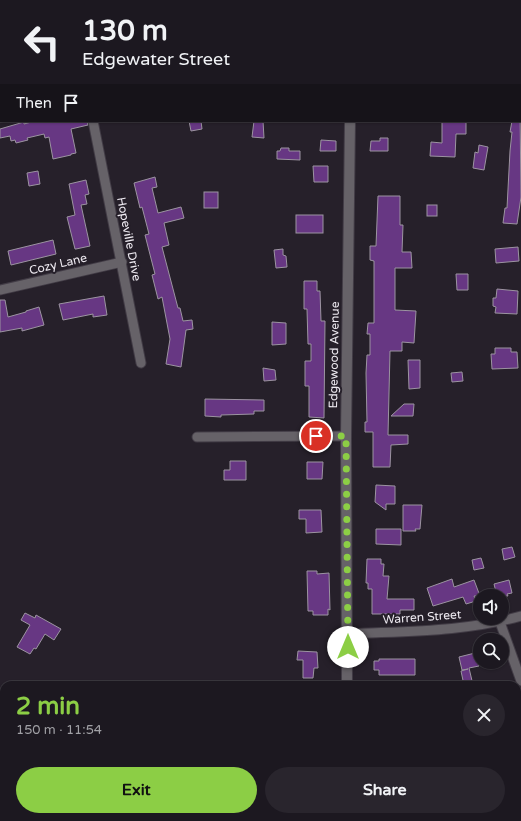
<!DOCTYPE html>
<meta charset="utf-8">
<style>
:root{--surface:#1c1820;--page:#29252d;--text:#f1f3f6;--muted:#a0a0a5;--line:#3a373e;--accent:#8cce45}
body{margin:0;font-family:"Varela Round",sans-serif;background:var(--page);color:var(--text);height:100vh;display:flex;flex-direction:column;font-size:15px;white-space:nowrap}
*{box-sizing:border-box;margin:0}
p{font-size:13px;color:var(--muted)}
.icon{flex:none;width:22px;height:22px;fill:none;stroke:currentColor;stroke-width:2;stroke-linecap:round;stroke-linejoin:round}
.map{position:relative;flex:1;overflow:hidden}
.drawer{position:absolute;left:0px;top:681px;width:521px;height:140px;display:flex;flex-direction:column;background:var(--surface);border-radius:12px 12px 0 0;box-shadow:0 1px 3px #0004,0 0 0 1px var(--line)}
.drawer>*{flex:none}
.hud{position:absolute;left:0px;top:0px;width:521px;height:122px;box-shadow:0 1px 3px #0004,0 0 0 1px var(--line);background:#1c1820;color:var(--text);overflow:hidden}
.buttons{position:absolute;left:473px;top:589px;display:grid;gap:8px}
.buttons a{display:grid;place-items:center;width:36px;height:36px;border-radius:50%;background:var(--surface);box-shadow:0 1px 3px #0004,0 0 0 1px var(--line);font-size:20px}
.pin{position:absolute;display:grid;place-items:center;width:34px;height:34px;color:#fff;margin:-17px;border:2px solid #fff;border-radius:50%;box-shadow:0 1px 4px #0007}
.me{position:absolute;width:44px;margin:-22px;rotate:0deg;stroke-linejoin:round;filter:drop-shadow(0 0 3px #0008)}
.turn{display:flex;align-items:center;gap:14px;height:84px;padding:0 16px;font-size:18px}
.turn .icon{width:52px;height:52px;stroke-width:2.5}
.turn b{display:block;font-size:28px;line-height:34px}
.then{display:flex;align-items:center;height:38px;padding:0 16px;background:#0003;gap:8px;font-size:15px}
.round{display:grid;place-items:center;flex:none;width:42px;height:42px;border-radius:21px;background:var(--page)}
.summary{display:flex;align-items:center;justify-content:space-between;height:68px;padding:0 16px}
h1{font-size:24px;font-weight:800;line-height:30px;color:var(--accent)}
.button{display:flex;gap:8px;margin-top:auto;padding:8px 16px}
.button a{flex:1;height:46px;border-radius:24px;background:var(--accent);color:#111;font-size:16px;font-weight:800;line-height:46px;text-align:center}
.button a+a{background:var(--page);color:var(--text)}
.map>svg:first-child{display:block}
.building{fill:#673783;stroke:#9c94a1}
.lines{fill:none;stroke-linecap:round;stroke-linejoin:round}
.minor-casing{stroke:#423c46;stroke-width:11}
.tertiary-casing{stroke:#423c46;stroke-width:12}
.minor{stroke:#666268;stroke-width:9}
.tertiary{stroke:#666268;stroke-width:10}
.route{stroke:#8cce45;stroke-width:7;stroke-dasharray:0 12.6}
.labels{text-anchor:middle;stroke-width:4;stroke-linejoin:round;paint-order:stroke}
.street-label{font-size:12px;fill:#eeeaf1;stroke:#26202a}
</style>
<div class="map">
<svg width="521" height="821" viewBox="0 0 521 821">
<rect width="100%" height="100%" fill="#26202a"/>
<g class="building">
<path d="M 520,109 L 521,197 L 517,224 L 503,223 L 505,208 L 507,208 L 510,151 L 512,132 L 510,132 L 512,121 L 520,121 Z"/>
<path d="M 35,121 L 87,121 L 88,125 L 71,129 L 76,153 L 71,154 L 71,155 L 53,159 L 49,137 L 45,138 L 44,134 L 27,138 L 28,140 L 16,143 L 15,140 L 11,141 L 10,136 L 0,138 L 0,129 L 24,122 L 24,124 Z"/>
<path d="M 189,121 L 201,121 L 202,129 L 191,131 Z"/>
<path d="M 254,121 L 263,121 L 264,138 L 252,137 Z"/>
<path d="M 442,121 L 466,121 L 466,134 L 456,134 L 455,157 L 430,156 L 431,142 L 442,143 Z"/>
<path d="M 380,138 L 388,138 L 388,151 L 370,151 L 371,141 L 380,141 Z"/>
<path d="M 321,140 L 336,141 L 336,151 L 320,151 Z"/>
<path d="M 479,145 L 488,147 L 484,170 L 473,168 L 475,152 L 478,153 Z"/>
<path d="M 281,148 L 289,148 L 289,151 L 300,151 L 300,160 L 277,159 L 277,151 L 280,151 Z"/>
<path d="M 313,166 L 328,166 L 328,182 L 314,182 Z"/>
<path d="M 38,171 L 40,184 L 29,186 L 27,173 Z"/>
<path d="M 155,177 L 157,187 L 152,188 L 158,213 L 181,207 L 184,218 L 164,223 L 169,245 L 162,247 L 178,308 L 180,308 L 183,321 L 192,320 L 193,329 L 186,330 L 181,367 L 166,364 L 170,339 L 162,297 L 158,299 L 152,275 L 155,274 L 145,235 L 149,234 L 142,207 L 140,208 L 134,183 Z"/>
<path d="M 86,180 L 89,194 L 85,195 L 87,204 L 81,205 L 90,246 L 76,249 L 75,249 L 67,217 L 75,215 L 69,184 Z"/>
<rect x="204" y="192" width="14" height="16"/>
<path d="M 378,196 L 400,196 L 400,225 L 403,225 L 402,252 L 411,252 L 412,268 L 395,268 L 395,310 L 416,311 L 414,343 L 402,342 L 402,351 L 390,351 L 388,435 L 408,435 L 408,444 L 391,445 L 390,467 L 373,467 L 373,432 L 365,432 L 365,422 L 367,422 L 366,373 L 367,355 L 370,355 L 370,334 L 367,334 L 368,323 L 374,323 L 374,261 L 370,260 L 370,246 L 376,246 Z"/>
<rect x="427" y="205" width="10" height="11"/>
<rect x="296" y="215" width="27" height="18"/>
<path d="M 53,240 L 56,254 L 11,265 L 8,251 Z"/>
<path d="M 518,247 L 519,261 L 496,263 L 495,249 Z"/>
<path d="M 283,249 L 283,255 L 286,256 L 287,267 L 276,268 L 274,250 Z"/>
<path d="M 456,274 L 468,274 L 468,290 L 457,290 Z"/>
<path d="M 304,281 L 317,281 L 317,291 L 320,291 L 321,321 L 325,321 L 324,418 L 309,417 L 309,386 L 305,386 L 305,361 L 311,361 L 311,344 L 308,344 L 307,309 L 304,309 Z"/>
<path d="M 497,289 L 518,291 L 517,314 L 495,313 L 496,307 L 493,306 L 493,298 L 496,298 Z"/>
<path d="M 104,296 L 107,315 L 93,317 L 93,314 L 63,320 L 59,304 Z"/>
<path d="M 0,300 L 5,300 L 8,317 L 26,312 L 26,311 L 39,307 L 44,325 L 22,331 L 22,328 L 0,332 Z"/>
<path d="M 272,322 L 286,323 L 286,344 L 272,345 Z"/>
<path d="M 495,348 L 511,348 L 511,352 L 517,352 L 518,368 L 492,369 L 491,354 L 495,354 Z"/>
<path d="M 408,360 L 420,360 L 420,388 L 409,389 Z"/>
<path d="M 263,368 L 275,370 L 276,380 L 264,381 Z"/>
<path d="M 462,372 L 463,381 L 452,382 L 451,373 Z"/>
<path d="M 205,399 L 264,400 L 264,411 L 254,411 L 254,414 L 221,415 L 221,417 L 205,416 Z"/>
<path d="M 404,404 L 414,404 L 413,416 L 391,416 Z"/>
<path d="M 230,461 L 246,461 L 246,480 L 224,480 L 224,470 L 230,470 Z"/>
<path d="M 307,462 L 323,462 L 322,479 L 307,479 Z"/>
<path d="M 376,485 L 395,486 L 395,504 L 386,504 L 386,510 L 375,502 Z"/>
<path d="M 403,505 L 422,505 L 420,529 L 415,529 L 416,531 L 403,531 Z"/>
<path d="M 299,510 L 321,510 L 322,532 L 306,533 L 306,519 L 299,519 Z"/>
<path d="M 376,529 L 401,529 L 401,545 L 376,544 Z"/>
<path d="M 512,547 L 515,557 L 504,560 L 502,549 Z"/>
<path d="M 481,558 L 484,568 L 474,570 L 472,560 Z"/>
<path d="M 367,559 L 381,559 L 381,564 L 384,564 L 383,576 L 389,576 L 387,599 L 414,599 L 414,610 L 400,610 L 400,614 L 372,614 L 372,589 L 368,589 L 368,583 L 366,583 Z"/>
<path d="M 307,571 L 317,571 L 317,574 L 329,573 L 330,610 L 328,609 L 328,615 L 313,615 L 313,611 L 308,611 Z"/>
<path d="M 452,579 L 454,587 L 474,580 L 480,596 L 474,596 L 476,601 L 466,604 L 463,597 L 433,606 L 427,588 Z"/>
<path d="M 509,580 L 512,593 L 507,594 L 508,596 L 497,596 L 494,584 Z"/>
<path d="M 25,613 L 35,618 L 36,615 L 61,629 L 54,640 L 45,634 L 36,649 L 34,648 L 30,654 L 17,647 L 30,625 L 21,620 Z"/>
<path d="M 298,651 L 317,652 L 318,668 L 314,668 L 313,678 L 303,678 L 303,660 L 297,660 Z"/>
<path d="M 475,653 L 479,666 L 469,668 L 473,685 L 464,685 L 461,671 L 468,669 L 462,670 L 459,657 Z"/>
<path d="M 379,659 L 415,659 L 415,675 L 379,675 L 379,670 L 374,670 L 374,661 L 379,661 Z"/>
</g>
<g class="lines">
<defs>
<g id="minor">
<path d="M 306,0 L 306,1"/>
<path d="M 445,0 L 445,1"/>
<path d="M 0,86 L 1,92"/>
<path d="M 93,121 L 141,363"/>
<path d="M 0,290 L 122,262"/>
<path d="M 197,437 L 346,436"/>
<path d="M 500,622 L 521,681"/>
<path d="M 348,634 C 405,631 465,632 521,616"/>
<path d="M 265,817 L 272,821"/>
</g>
<g id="tertiary">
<path d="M 456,1 L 461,0"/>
<path d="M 0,95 L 1,95"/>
<path d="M 347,685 L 346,436 L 350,121"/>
<path d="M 320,821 L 322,817"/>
</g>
</defs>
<use href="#minor" class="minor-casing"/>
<use href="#tertiary" class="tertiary-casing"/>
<use href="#minor" class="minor"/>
<use href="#tertiary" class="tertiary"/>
</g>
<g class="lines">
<path class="route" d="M 316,436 L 346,436 L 348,647"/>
</g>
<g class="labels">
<g class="street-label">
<text transform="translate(129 239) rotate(79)" y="4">Hopeville Drive</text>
<text transform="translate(58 264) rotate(-13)" y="4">Cozy Lane</text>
<text transform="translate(334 355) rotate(-89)" y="4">Edgewood Avenue</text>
<text transform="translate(422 617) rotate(-4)" y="4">Warren Street</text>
</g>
</g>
</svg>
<div class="buttons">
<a><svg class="icon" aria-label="sound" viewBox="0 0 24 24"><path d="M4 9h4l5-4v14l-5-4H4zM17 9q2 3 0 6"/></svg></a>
<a><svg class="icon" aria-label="search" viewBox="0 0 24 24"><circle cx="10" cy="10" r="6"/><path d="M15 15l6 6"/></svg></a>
</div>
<div class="pin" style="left:316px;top:436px;background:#d93025"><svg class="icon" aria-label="arrive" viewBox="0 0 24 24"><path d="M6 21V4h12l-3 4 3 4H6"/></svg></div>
<svg class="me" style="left:348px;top:647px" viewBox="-20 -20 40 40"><circle r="19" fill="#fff"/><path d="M0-13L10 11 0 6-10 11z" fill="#8cce45"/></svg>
<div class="hud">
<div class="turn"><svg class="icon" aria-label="left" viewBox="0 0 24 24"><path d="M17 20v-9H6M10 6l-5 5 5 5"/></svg><div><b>130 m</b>Edgewater Street</div></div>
<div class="then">Then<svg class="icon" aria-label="arrive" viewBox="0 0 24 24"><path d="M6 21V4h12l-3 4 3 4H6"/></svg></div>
</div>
<section class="drawer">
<div class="summary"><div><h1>2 min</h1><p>150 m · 11:54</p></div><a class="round"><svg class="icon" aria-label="close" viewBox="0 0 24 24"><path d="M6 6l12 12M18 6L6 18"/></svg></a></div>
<div class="button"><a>Exit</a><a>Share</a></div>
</section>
</div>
